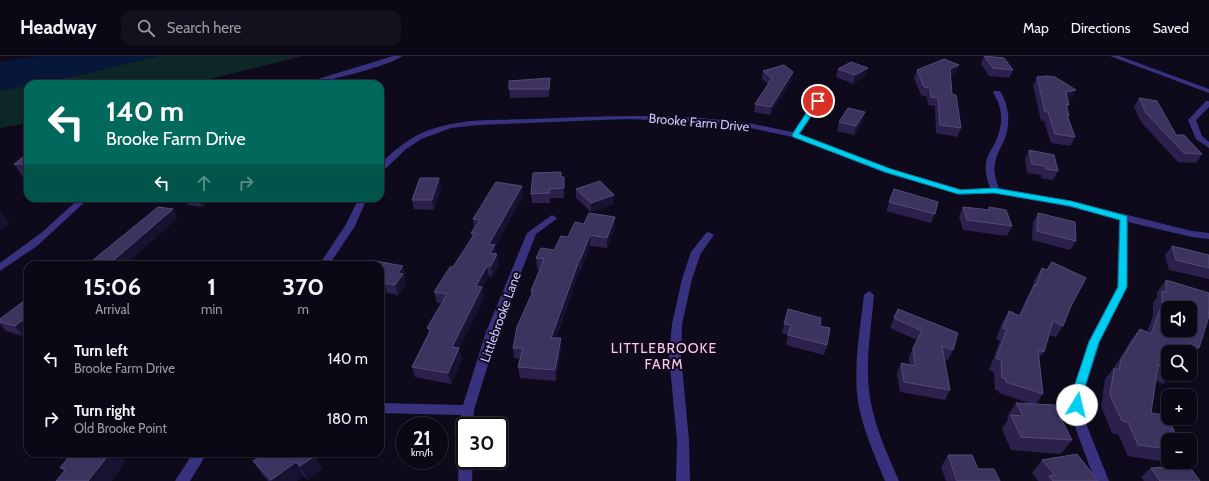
<!DOCTYPE html>
<meta charset="utf-8">
<style>
:root{--surface:#0a0815;--page:#13111e;--text:#f1f3f6;--muted:#999aa0;--line:#2a2934}
body{margin:0;font-family:Cabin,sans-serif;background:var(--page);color:var(--text);height:100vh;display:flex;flex-direction:column;font-size:15px;white-space:nowrap}
*{box-sizing:border-box;margin:0}
p{font-size:13px;color:var(--muted)}
.icon{flex:none;width:22px;height:22px;fill:none;stroke:currentColor;stroke-width:2;stroke-linecap:round;stroke-linejoin:round}
.map{position:relative;flex:1;overflow:hidden}
.details{position:absolute;left:24px;top:205px;width:360px;height:196px;display:flex;flex-direction:column;background:var(--surface);border-radius:12px;box-shadow:0 1px 3px #0004,0 0 0 1px var(--line)}
.details>*{flex:none}
.hud{position:absolute;left:24px;top:24px;width:360px;height:122px;border-radius:12px;box-shadow:0 1px 3px #0004,0 0 0 1px var(--line);background:#00695c;color:#fff;overflow:hidden}
.fabs{position:absolute;left:1161px;top:245px;display:grid;gap:8px}
.fabs a{display:grid;place-items:center;width:36px;height:36px;border-radius:8px;background:var(--surface);box-shadow:0 1px 3px #0004,0 0 0 1px var(--line);font-size:20px}
.speed{position:absolute;left:396px;top:361px;display:flex;gap:8px;font-size:20px;font-weight:700;text-align:center}
.speed>*{display:grid;place-content:center;width:52px;height:52px;border-radius:50%;background:var(--surface);box-shadow:0 1px 3px #0004,0 0 0 1px var(--line);line-height:1}
.speed small{font-size:10px;font-weight:400}
.speed .limit{border:2px solid #111;border-radius:6px;background:#fff;color:#111}
.pin{position:absolute;display:grid;place-items:center;width:34px;height:34px;color:#fff;margin:-17px;border:2px solid #fff;border-radius:50%;box-shadow:0 1px 4px #0007}
.me{position:absolute;width:44px;margin:-22px;rotate:9deg;stroke-linejoin:round;filter:drop-shadow(0 0 3px #0008)}
.turn{display:flex;align-items:center;gap:14px;height:84px;padding:0 16px;font-size:18px}
.turn .icon{width:52px;height:52px;stroke-width:2.5}
.turn b{display:block;font-size:28px;line-height:34px}
.lanes{display:flex;align-items:center;height:38px;padding:0 16px;background:#0003;justify-content:center;gap:20px;direction:ltr}
.lanes .off{opacity:.35}
.eta{display:flex;justify-content:space-evenly;align-items:center;height:68px;text-align:center}
.eta b{font-size:24px;font-weight:700;line-height:28px}
ul{padding:0;list-style:none}
li{display:flex;align-items:center;gap:12px;height:60px;padding:0 16px}
li div{flex:1}
li b{display:block;font-size:15px}
li em{font-style:normal}
header{display:flex;align-items:center;gap:24px;box-sizing:border-box;height:56px;padding:0 20px;background:var(--surface);border-bottom:1px solid var(--line)}
header strong{font-size:19px}
nav{display:flex;gap:22px;margin-inline-start:auto;font-size:14px}
.search{width:280px;height:36px;background:var(--page);display:flex;align-items:center;gap:10px;box-sizing:border-box;padding:0 14px;border-radius:12px;color:var(--muted);font-size:15px}
.map>svg:first-child{display:block}
.green{fill:#0d2627}
.water{fill:#06173a}
.lines{fill:none;stroke-linecap:round;stroke-linejoin:round}
.street{fill:#38327e;fill-rule:evenodd}
.wall{fill:#2b214c}
.shaded-wall{fill:#181130}
.building{fill:#3d335f;stroke:#544a78;fill-rule:evenodd}
.route{fill:#00cef0;stroke:#00869c}
.labels{text-anchor:middle;stroke-width:4;stroke-linejoin:round;paint-order:stroke}
.street-label{font-size:13px;fill:#cec5ff;stroke:#0e0a1c}
.neighbourhood-label{font-size:14px;letter-spacing:1px;fill:#ffc7e8;stroke:#0e0a1c}
</style>
<header>
<strong>Headway</strong>
<div class="search"><svg class="icon" aria-label="search" viewBox="0 0 24 24"><circle cx="10" cy="10" r="6"/><path d="M15 15l6 6"/></svg>Search here</div>
<nav><a>Map</a><a>Directions</a><a>Saved</a></nav>
</header>
<div class="map">
<svg width="1209" height="425" viewBox="0 0 1209 425">
<rect width="100%" height="100%" fill="#0e0a1c"/>
<g class="green">
<path d="M 158,0 L 302,0 L 189,28 L 35,28 L 88,17 Z"/>
<path d="M 28,29 L 28,67 L 0,72 L 0,35 Z"/>
</g>
<path class="water" d="M 40,0 L 158,0 L 88,17 L 0,35 L 0,6 Z"/>
<g class="lines">
<g class="street">
<path d="M 393,0 L 402,0 C 390,10 318,28 302,28 Z"/>
<path d="M 1110,0 L 1119,0 L 1209,33 L 1209,37 Z"/>
<path d="M 994,35 L 1000,35 C 1010,51 1011,70 1003,87 C 1000,93 996,100 995,107 C 993,116 996,124 999,132 L 1071,145 L 1192,175 L 1209,177 L 1209,183 L 1192,181 L 1128,166 L 1127,231 L 1100,286 L 1084,337 L 1083,360 L 1109,425 L 1095,425 L 1071,360 L 1072,337 L 1088,286 L 1117,231 L 1119,164 L 1070,151 L 995,137 L 961,139 L 885,117 L 793,81 L 741,70 L 702,66 L 627,63 L 478,69 L 451,72 L 421,83 L 405,94 L 383,115 L 380,116 L 380,108 C 395,94 409,81 429,74 C 461,62 497,64 531,63 C 601,60 670,57 740,66 C 757,68 775,73 793,76 L 815,43 L 818,43 L 822,45 L 800,78 L 891,113 L 961,133 L 990,132 C 987,124 985,116 986,107 C 987,100 991,94 995,87 C 1003,71 1004,52 993,37 Z"/>
<path d="M 1206,45 L 1209,45 L 1209,51 L 1196,64 L 1202,80 L 1209,86 L 1209,92 L 1196,83 L 1188,64 Z"/>
<path d="M 80,142 L 89,142 L 37,190 L 0,215 L 0,207 L 41,177 Z"/>
<path d="M 359,142 L 367,142 L 355,170 L 329,209 L 319,209 L 345,170 Z"/>
<path d="M 552,159 L 557,162 L 555,164 L 536,178 L 498,276 L 474,354 L 473,370 L 465,370 L 465,375 L 463,374 L 461,370 L 461,359 L 380,357 L 380,347 L 463,349 L 486,276 L 527,177 Z"/>
<path d="M 709,176 L 714,179 L 701,197 L 692,223 L 682,268 L 681,300 L 689,384 L 690,425 L 676,425 L 677,384 L 669,300 L 672,268 L 682,223 L 691,196 L 706,177 Z"/>
<path d="M 869,235 L 874,239 C 871,275 864,311 871,347 C 876,374 888,400 899,425 L 885,425 C 875,400 863,374 858,346 C 853,311 860,274 864,239 Z"/>
<path d="M 193,397 L 207,397 L 190,425 L 175,425 Z"/>
<path d="M 465,399 L 465,404 L 473,404 L 472,425 L 458,425 L 459,404 L 461,400 Z"/>
</g>
</g>
<g class="wall">
<path d="M 984,0 L 1013,14 L 1009,22 L 989,20 L 981,8 Z"/>
<path d="M 868,12 L 865,20 L 853,28 L 836,21 L 838,13 Z"/>
<path d="M 917,14 L 956,17 L 951,20 L 952,38 L 961,72 L 957,81 L 936,77 L 935,50 L 928,49 L 927,41 L 921,39 L 914,22 Z"/>
<path d="M 763,15 L 793,16 L 792,24 L 770,59 L 754,56 L 755,48 L 768,28 L 762,23 Z"/>
<path d="M 1037,21 L 1076,34 L 1072,43 L 1068,43 L 1069,49 L 1067,53 L 1069,60 L 1068,62 L 1075,81 L 1070,90 L 1051,87 L 1044,65 L 1041,65 L 1033,29 Z"/>
<path d="M 550,30 L 549,41 L 510,42 L 509,33 Z"/>
<path d="M 1139,42 L 1176,79 L 1202,98 L 1196,107 L 1178,106 L 1141,66 L 1134,51 Z"/>
<path d="M 863,65 L 854,79 L 837,75 L 839,66 Z"/>
<path d="M 1029,94 L 1058,115 L 1053,124 L 1041,122 L 1041,119 L 1027,117 L 1025,103 Z"/>
<path d="M 28,97 L 28,121 L 23,121 L 14,108 Z"/>
<path d="M 562,121 L 564,121 L 564,142 L 550,142 L 550,147 L 532,147 L 531,138 Z"/>
<path d="M 439,122 L 441,132 L 434,154 L 414,153 L 412,144 Z"/>
<path d="M 576,133 L 614,148 L 591,156 L 576,142 Z"/>
<path d="M 894,133 L 935,158 L 931,167 L 886,155 Z"/>
<path d="M 523,140 L 495,191 L 496,198 L 497,198 L 499,209 L 492,221 L 489,220 L 482,232 L 484,242 L 459,292 L 462,303 L 451,328 L 415,321 L 412,311 L 429,277 L 427,272 L 442,247 L 437,247 L 434,236 L 453,211 L 472,182 L 471,177 L 474,172 L 473,163 Z"/>
<path d="M 184,142 L 212,142 L 202,151 L 188,149 Z"/>
<path d="M 963,151 L 988,154 L 989,151 L 1012,170 L 1007,180 L 963,174 L 959,160 Z"/>
<path d="M 1038,157 L 1076,185 L 1070,194 L 1032,184 L 1033,166 Z"/>
<path d="M 615,161 L 615,172 L 607,192 L 590,190 L 581,213 L 580,213 L 556,282 L 561,282 L 561,293 L 556,325 L 520,322 L 518,311 L 520,303 L 514,302 L 513,292 L 531,240 L 531,235 L 540,213 L 537,213 L 536,202 L 554,194 L 568,181 L 584,168 Z"/>
<path d="M 1172,190 L 1209,199 L 1209,223 L 1169,214 L 1165,199 Z"/>
<path d="M 380,209 L 406,219 L 404,222 L 406,228 L 398,239 L 387,237 L 383,243 L 380,242 Z"/>
<path d="M 1042,212 L 1071,250 L 1063,270 L 1056,281 L 1049,279 L 1044,296 L 1039,302 L 1043,338 L 1036,348 L 1072,384 L 1061,398 L 1011,394 L 1002,373 L 1008,363 L 1007,360 L 1016,347 L 1028,347 L 999,337 L 999,335 L 995,334 L 994,316 L 989,314 L 1000,285 L 996,283 L 1002,267 L 1009,255 L 1019,259 L 1028,239 L 1032,232 L 1035,223 Z"/>
<path d="M 1166,224 L 1209,237 L 1209,260 L 1199,292 L 1190,302 L 1190,296 L 1168,296 L 1168,318 L 1172,318 L 1163,328 L 1155,324 L 1151,357 L 1168,393 L 1168,406 L 1175,406 L 1173,407 L 1128,400 L 1118,378 L 1112,377 L 1101,350 L 1105,323 L 1114,312 L 1131,284 L 1140,273 L 1147,276 L 1153,260 L 1153,247 L 1157,241 L 1157,236 Z"/>
<path d="M 28,242 L 28,276 L 23,280 L 6,275 L 0,268 L 0,263 Z"/>
<path d="M 788,253 L 820,270 L 827,289 L 824,299 L 786,289 L 788,279 L 782,277 Z"/>
<path d="M 898,253 L 953,294 L 948,304 L 944,303 L 950,334 L 945,344 L 900,336 L 897,317 L 901,307 L 909,309 L 909,301 L 917,284 L 890,272 Z"/>
<path d="M 72,397 L 126,397 L 122,402 L 125,406 L 111,425 L 56,425 L 64,415 L 60,412 Z"/>
<path d="M 948,399 L 978,413 L 1000,425 L 946,425 L 941,411 Z"/>
<path d="M 315,400 L 322,413 L 308,424 L 304,420 L 296,425 L 268,425 L 262,418 L 253,405 Z"/>
<path d="M 1042,404 L 1098,425 L 1038,425 L 1032,417 Z"/>
<path d="M 1151,412 L 1200,425 L 1144,425 L 1141,421 Z"/>
</g>
<g class="shaded-wall">
<path d="M 959,9 L 956,17 L 947,21 L 950,13 Z"/>
<path d="M 868,12 L 865,20 L 853,28 L 855,19 Z"/>
<path d="M 793,16 L 792,24 L 770,59 L 771,51 Z"/>
<path d="M 550,22 L 550,30 L 549,41 L 549,33 Z"/>
<path d="M 1076,34 L 1072,43 L 1061,45 L 1066,36 Z"/>
<path d="M 865,56 L 863,65 L 854,79 L 856,70 Z"/>
<path d="M 439,122 L 441,132 L 434,154 L 432,144 Z"/>
<path d="M 522,130 L 523,140 L 495,191 L 496,199 L 491,207 L 489,188 Z"/>
<path d="M 614,139 L 614,148 L 591,156 L 591,147 Z"/>
<path d="M 197,142 L 212,142 L 202,151 Z"/>
<path d="M 173,153 L 178,162 L 125,209 L 108,209 Z"/>
<path d="M 0,154 L 10,168 L 0,174 Z"/>
<path d="M 615,161 L 615,172 L 607,192 L 607,182 Z"/>
<path d="M 590,179 L 590,190 L 581,213 L 581,202 Z"/>
<path d="M 497,198 L 499,209 L 492,221 L 491,210 Z"/>
<path d="M 580,202 L 580,213 L 552,292 L 551,282 Z"/>
<path d="M 403,210 L 406,219 L 404,222 L 406,228 L 398,239 L 395,229 L 398,217 Z"/>
<path d="M 487,210 L 489,220 L 482,232 L 484,242 L 454,302 L 452,291 L 476,230 Z"/>
<path d="M 384,227 L 387,237 L 383,243 L 380,233 Z"/>
<path d="M 28,260 L 28,276 L 23,280 L 15,270 Z"/>
<path d="M 561,282 L 561,293 L 556,325 L 555,314 Z"/>
<path d="M 459,292 L 462,303 L 451,328 L 448,317 Z"/>
<path d="M 110,397 L 126,397 L 122,402 L 125,406 L 111,425 L 88,425 Z"/>
<path d="M 309,397 L 319,397 L 315,400 L 322,413 L 308,424 L 300,410 Z"/>
<path d="M 296,406 L 304,420 L 296,425 L 272,425 L 271,424 Z"/>
</g>
<g class="building">
<path d="M 984,0 L 1004,2 L 1013,14 L 993,12 Z"/>
<path d="M 944,3 L 959,9 L 950,13 L 952,38 L 956,39 L 961,72 L 940,69 L 938,42 L 931,41 L 930,32 L 924,31 L 917,14 Z"/>
<path d="M 851,6 L 868,12 L 855,19 L 838,13 Z"/>
<path d="M 784,9 L 793,16 L 771,51 L 755,48 L 772,22 L 763,15 Z"/>
<path d="M 1047,20 L 1055,21 L 1076,34 L 1066,36 L 1069,49 L 1066,48 L 1069,60 L 1067,59 L 1075,81 L 1055,78 L 1048,56 L 1045,56 L 1037,21 Z"/>
<path d="M 550,22 L 549,33 L 509,33 L 509,25 Z"/>
<path d="M 1139,42 L 1157,45 L 1176,79 L 1184,79 L 1202,98 L 1184,97 L 1146,57 Z"/>
<path d="M 848,52 L 865,56 L 856,70 L 839,66 Z"/>
<path d="M 1029,94 L 1054,99 L 1058,115 L 1046,113 L 1045,110 L 1032,108 Z"/>
<path d="M 28,97 L 28,108 L 14,108 Z"/>
<path d="M 561,116 L 561,121 L 564,121 L 564,132 L 549,133 L 549,137 L 531,138 L 533,117 Z"/>
<path d="M 420,122 L 439,122 L 432,144 L 412,144 Z"/>
<path d="M 600,125 L 614,139 L 591,147 L 576,133 Z"/>
<path d="M 496,126 L 522,130 L 489,188 L 495,189 L 490,197 L 497,198 L 491,210 L 487,210 L 476,230 L 482,231 L 452,291 L 459,292 L 448,317 L 412,311 L 431,273 L 427,272 L 447,238 L 434,236 L 450,211 L 453,211 L 475,177 L 471,177 L 480,164 L 473,163 Z"/>
<path d="M 894,133 L 938,146 L 935,158 L 889,146 Z"/>
<path d="M 158,151 L 173,153 L 108,209 L 87,209 Z"/>
<path d="M 963,151 L 990,154 L 989,151 L 1006,154 L 1012,170 L 967,164 Z"/>
<path d="M 589,157 L 615,161 L 607,182 L 590,179 L 581,202 L 580,202 L 551,282 L 561,282 L 555,314 L 518,311 L 523,292 L 513,292 L 517,271 L 533,235 L 531,235 L 544,203 L 536,202 L 541,192 L 554,194 L 561,180 L 568,181 L 575,166 L 584,168 Z"/>
<path d="M 1038,157 L 1075,166 L 1076,185 L 1037,175 Z"/>
<path d="M 1172,190 L 1209,199 L 1209,212 L 1176,204 Z"/>
<path d="M 370,204 L 403,210 L 398,217 L 403,218 L 395,229 L 384,227 L 380,233 L 380,209 L 366,209 Z"/>
<path d="M 1052,206 L 1086,222 L 1071,250 L 1063,270 L 1053,265 L 1044,296 L 1038,294 L 1043,338 L 1006,326 L 1006,323 L 1002,322 L 1001,304 L 996,302 L 1007,273 L 1003,272 L 1009,255 L 1020,260 L 1035,228 L 1036,230 L 1042,212 L 1047,214 Z"/>
<path d="M 1166,224 L 1209,237 L 1209,253 L 1208,253 L 1209,260 L 1199,292 L 1189,287 L 1184,296 L 1168,296 L 1168,314 L 1158,309 L 1151,357 L 1166,359 L 1179,384 L 1168,384 L 1168,393 L 1138,389 L 1128,366 L 1122,365 L 1110,339 L 1114,312 L 1119,314 L 1121,304 L 1140,273 L 1151,278 L 1162,248 L 1162,235 L 1166,236 ZM 1168,252 L 1190,252 L 1190,274 L 1168,274 Z"/>
<path d="M 28,242 L 28,260 L 15,270 L 0,266 L 0,263 Z"/>
<path d="M 788,253 L 821,262 L 820,270 L 830,272 L 827,289 L 788,279 L 791,269 L 784,268 Z"/>
<path d="M 898,253 L 958,277 L 953,294 L 942,290 L 950,334 L 904,326 L 901,307 L 915,310 L 913,292 L 922,275 L 894,262 Z"/>
<path d="M 1016,347 L 1054,349 L 1072,384 L 1021,381 L 1011,359 L 1023,360 Z"/>
<path d="M 72,397 L 110,397 L 88,425 L 56,425 L 66,413 L 60,412 Z"/>
<path d="M 265,397 L 312,397 L 315,400 L 300,410 L 296,406 L 271,424 L 253,405 Z"/>
<path d="M 1077,398 L 1098,425 L 1053,425 L 1049,420 L 1055,419 L 1042,404 Z"/>
<path d="M 948,399 L 972,399 L 978,413 L 994,413 L 1000,425 L 957,425 Z"/>
<path d="M 1189,410 L 1200,425 L 1160,425 L 1151,412 Z"/>
</g>
<path class="route" d="M 815,43 L 821,45 L 799,78 L 891,113 L 961,134 L 994,132 L 1071,145 L 1127,160 L 1127,231 L 1099,286 L 1083,337 L 1081,352 L 1073,352 L 1072,349 L 1072,337 L 1089,286 L 1118,231 L 1120,164 L 1070,150 L 994,137 L 958,138 L 885,116 L 793,81 L 792,79 Z"/>
<g class="labels">
<g class="street-label">
<text transform="translate(699 66) rotate(5)" y="5">Brooke Farm Drive</text>
<text transform="translate(500 261) rotate(-70)" y="5">Littlebrooke Lane</text>
</g>
<g class="neighbourhood-label">
<text x="664" y="297">LITTLEBROOKE<tspan x="664" dy="16">FARM</tspan></text>
</g>
</g>
</svg>
<div class="fabs">
<a><svg class="icon" aria-label="sound" viewBox="0 0 24 24"><path d="M4 9h4l5-4v14l-5-4H4zM17 9q2 3 0 6"/></svg></a>
<a><svg class="icon" aria-label="search" viewBox="0 0 24 24"><circle cx="10" cy="10" r="6"/><path d="M15 15l6 6"/></svg></a>
<a>+</a>
<a>−</a>
</div>
<div class="speed"><div>21<small>km/h</small></div><div class="limit">30</div></div>
<div class="pin" style="left:818px;top:45px;background:#d93025"><svg class="icon" aria-label="arrive" viewBox="0 0 24 24"><path d="M6 21V4h12l-3 4 3 4H6"/></svg></div>
<svg class="me" style="left:1077px;top:349px" viewBox="-20 -20 40 40"><circle r="19" fill="#fff"/><path d="M0-13L10 11 0 6-10 11z" fill="#00cef0"/></svg>
<div class="hud">
<div class="turn"><svg class="icon" aria-label="left" viewBox="0 0 24 24"><path d="M17 20v-9H6M10 6l-5 5 5 5"/></svg><div><b>140 m</b>Brooke Farm Drive</div></div>
<div class="lanes"><svg class="icon" aria-label="left" viewBox="0 0 24 24"><path d="M17 20v-9H6M10 6l-5 5 5 5"/></svg><svg class="icon off" aria-label="ahead" viewBox="0 0 24 24"><path d="M12 20V5M6 11l6-6 6 6"/></svg><svg class="icon off" aria-label="right" viewBox="0 0 24 24"><path d="M7 20v-9h11M14 6l5 5-5 5"/></svg></div>
</div>
<section class="details">
<div class="eta">
<div><b>15:06</b><p>Arrival</p></div>
<div><b>1</b><p>min</p></div>
<div><b>370</b><p>m</p></div>
</div>
<ul>
<li><svg class="icon" aria-label="left" viewBox="0 0 24 24"><path d="M17 20v-9H6M10 6l-5 5 5 5"/></svg><div><b>Turn left</b><p>Brooke Farm Drive</p></div><em>140 m</em></li>
<li><svg class="icon" aria-label="right" viewBox="0 0 24 24"><path d="M7 20v-9h11M14 6l5 5-5 5"/></svg><div><b>Turn right</b><p>Old Brooke Point</p></div><em>180 m</em></li>
</ul>
</section>
</div>
